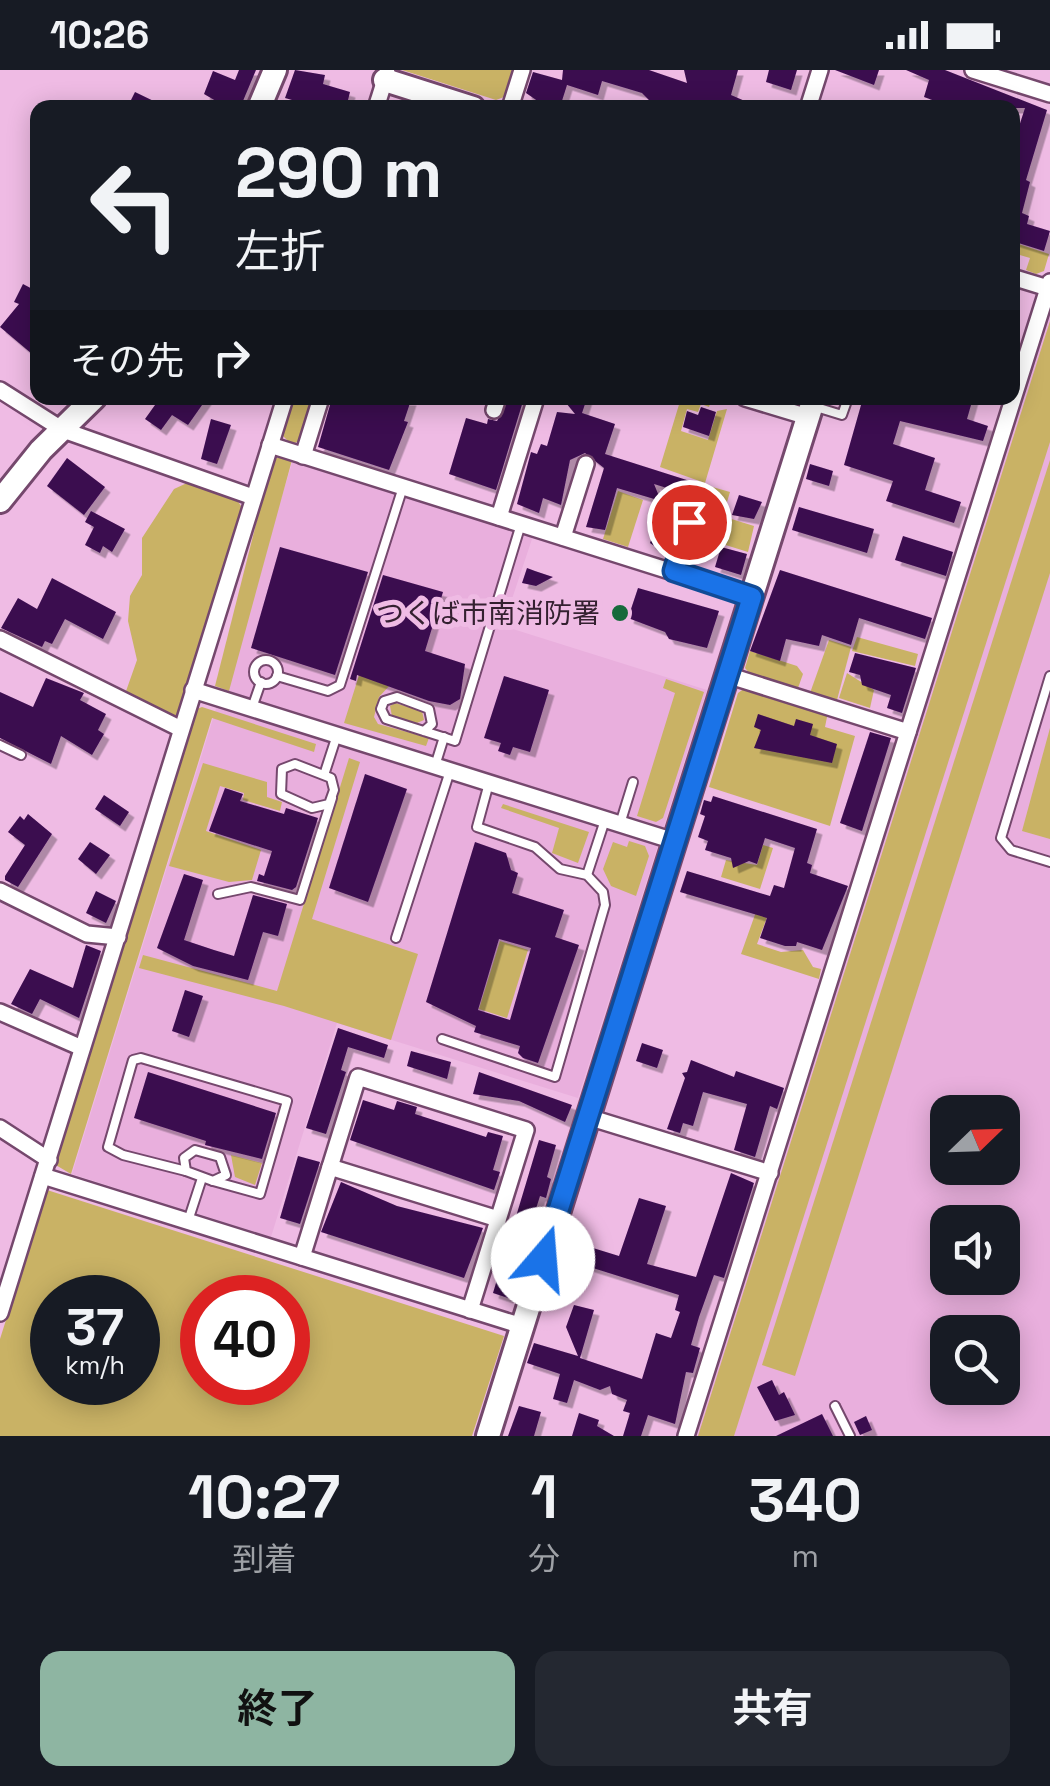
<!DOCTYPE html>
<html lang="ja">
<meta charset="utf-8">
<style>
:root{--surface:#171b24;--page:#242831;--text:#f1f3f6;--muted:#9ea1a6;--accent:#8eb5a2}
body{margin:0;font-family:"Space Grotesk","Noto Sans JP",sans-serif;background:var(--page);color:var(--text);height:100vh;display:flex;flex-direction:column;font-size:38px;white-space:nowrap}
*{box-sizing:border-box;margin:0}
p{font-size:32px;color:var(--muted)}
.icon{flex:none;width:55px;height:55px;fill:none;stroke:currentColor;stroke-width:2;stroke-linecap:round;stroke-linejoin:round}
.map{position:relative;height:1366px;overflow:hidden}
.side{display:flex;flex-direction:column;background:var(--surface);flex:1}
.side>*{flex:none}
.top-card{position:absolute;left:30px;top:30px;width:990px;height:305px;border-radius:20px;box-shadow:0 5px 25px #0003;background:#171b24;color:var(--text);overflow:hidden}
.needle{width:65px;rotate:67deg}
.tools{position:absolute;left:930px;top:1025px;display:grid;gap:20px}
.tools a{display:grid;place-items:center;width:90px;height:90px;border-radius:20px;background:var(--surface);box-shadow:0 5px 25px #0003;font-size:50px}
.speed{position:absolute;left:30px;top:1205px;display:flex;gap:20px;font-size:50px;font-weight:700;text-align:center}
.speed>*{display:grid;place-content:center;width:130px;height:130px;border-radius:50%;background:var(--surface);box-shadow:0 5px 25px #0003;line-height:1}
.speed small{font-size:25px;font-weight:400}
.speed .limit{border:15px solid #d22;background:#fff;color:#111}
.pin{position:absolute;display:grid;place-items:center;width:85px;height:85px;color:#fff;margin:-42px;border:5px solid #fff;border-radius:50%;box-shadow:0 2px 10px #0007}
.me{position:absolute;width:110px;margin:-55px;rotate:18deg;stroke-linejoin:round;filter:drop-shadow(0 0 8px #0008)}
.turn{display:flex;align-items:center;gap:35px;height:210px;padding:0 40px;font-size:45px}
.turn .icon{width:130px;height:130px;stroke-width:2.5}
.turn b{display:block;font-size:70px;line-height:85px}
.then{display:flex;align-items:center;height:95px;padding:0 40px;background:#0003;gap:20px;font-size:38px}
.eta{display:flex;justify-content:space-evenly;align-items:center;height:170px;text-align:center}
.eta b{font-size:60px;font-weight:700;line-height:70px}
.primary-button{display:flex;gap:20px;margin-top:auto;padding:20px 40px}
.primary-button a{flex:1;height:115px;border-radius:20px;background:var(--accent);color:#111;font-size:40px;font-weight:700;line-height:115px;text-align:center}
.primary-button a+a{background:var(--page);color:var(--text)}
.status{display:flex;justify-content:space-between;align-items:center;height:70px;padding:0 50px;background:var(--surface);direction:ltr}
.status svg{height:28px;fill:currentColor}
.map>svg:first-child{display:block}
.built{fill:#e9afdd;fill-rule:evenodd}
.green{fill:#c9b265;fill-rule:evenodd}
.building{fill:#3b0b4f;fill-rule:evenodd;filter:url(#shadow)}
.lines{fill:none;stroke-linecap:round;stroke-linejoin:round}
.lane-casing{stroke:#75486d;stroke-width:12}
.street-casing{stroke:#75486d;stroke-width:20}
.secondary-casing{stroke:#75486d;stroke-width:28}
.lane{stroke:#fff;stroke-width:8}
.street{stroke:#fff;stroke-width:15}
.secondary{stroke:#fff;stroke-width:22}
.route-casing{stroke:#114b97;stroke-width:25}
.route{stroke:#1a73e8;stroke-width:18}
.poi-dot{fill:#166a3b;stroke:#efbbe4;stroke-width:4}
.labels{text-anchor:middle;stroke-width:10;stroke-linejoin:round;paint-order:stroke}
.poi-label{font-size:28px;fill:#342030;stroke:#efbbe4;text-anchor:end}
</style>
<div class="status"><b>10:26</b><svg viewBox="0 0 49 12"><path d="M0 12V9h3v3zM5 12V6h3v6zM10 12V3h3v9zM15 12V0h3v12zM26 1h20v11H26zM47 4h2v5h-2z"/></svg></div>
<div class="map">
<svg width="1050" height="1366" viewBox="0 0 1050 1366">
<defs>
<filter id="shadow"><feDropShadow dx="5.5" dy="5.5" stdDeviation="0" flood-color="#0004"/></filter>
</defs>
<rect width="100%" height="100%" fill="#efbbe4"/>
<g class="built">
<path d="M 1050,239 L 1050,1366 L 695,1366 L 720,1289 ZM 948,1042 L 1002,1042 L 1002,1098 L 948,1098 ZM 948,1152 L 1002,1152 L 1002,1208 L 948,1208 ZM 948,1262 L 1002,1262 L 1002,1318 L 948,1318 Z"/>
<path d="M 293,390 L 533,466 L 503,556 L 707,620 L 578,1028 L 337,953 L 271,1167 L 72,1104 Z"/>
</g>
<g class="green">
<path d="M 402,0 L 513,0 L 504,27 L 496,30 Z"/>
<path d="M 1015,173 L 1049,184 L 1044,201 L 1036,204 L 1026,200 L 1030,188 L 1013,183 Z"/>
<path d="M 1050,251 L 1050,372 L 734,1366 L 698,1366 Z"/>
<path d="M 293,328 L 314,328 L 300,370 L 292,375 L 281,364 Z"/>
<path d="M 681,328 L 712,328 L 709,337 L 701,334 L 698,342 L 687,339 L 681,361 L 708,370 L 717,341 L 727,339 L 705,413 L 660,397 Z"/>
<path d="M 281,386 L 292,390 L 229,621 L 215,616 L 272,391 Z"/>
<path d="M 1050,390 L 1050,503 L 795,1306 L 762,1295 Z"/>
<path d="M 187,413 L 237,430 L 243,439 L 175,651 L 125,624 L 137,590 L 128,551 L 130,526 L 142,505 L 142,468 L 174,419 Z"/>
<path d="M 702,414 L 730,422 L 719,459 L 691,450 Z"/>
<path d="M 618,421 L 643,430 L 628,477 L 603,469 Z"/>
<path d="M 725,447 L 754,456 L 748,482 L 716,472 Z"/>
<path d="M 372,564 L 390,615 L 379,627 L 374,647 L 378,654 L 429,668 L 426,676 L 344,653 Z"/>
<path d="M 857,567 L 918,584 L 915,596 L 852,581 Z"/>
<path d="M 829,570 L 851,577 L 837,630 L 810,623 Z"/>
<path d="M 750,581 L 797,596 L 803,604 L 798,618 L 750,604 L 745,598 Z"/>
<path d="M 847,603 L 874,620 L 870,638 L 839,628 Z"/>
<path d="M 666,609 L 704,622 L 663,748 L 656,752 L 637,746 L 675,623 L 663,618 Z"/>
<path d="M 745,618 L 828,642 L 825,657 L 855,666 L 830,756 L 709,717 L 738,623 Z"/>
<path d="M 395,633 L 422,641 L 424,650 L 417,653 L 392,646 L 390,636 Z"/>
<path d="M 202,637 L 316,674 L 314,682 L 212,648 L 71,1104 L 54,1094 L 194,640 Z"/>
<path d="M 1050,658 L 1050,769 L 1022,761 Z"/>
<path d="M 349,688 L 360,692 L 312,849 L 418,884 L 391,970 L 284,936 L 139,898 L 143,885 L 277,921 Z"/>
<path d="M 203,693 L 267,712 L 267,727 L 282,732 L 280,741 L 243,730 L 244,723 L 220,716 L 206,761 L 261,780 L 252,810 L 229,812 L 169,796 Z"/>
<path d="M 503,734 L 589,762 L 578,793 L 552,783 L 559,758 L 501,738 Z"/>
<path d="M 629,771 L 645,776 L 649,786 L 636,826 L 611,816 L 603,799 L 613,772 L 627,777 Z"/>
<path d="M 763,775 L 773,778 L 760,819 L 721,807 L 726,790 L 757,795 Z"/>
<path d="M 757,839 L 769,842 L 757,874 L 781,882 L 803,880 L 813,897 L 821,899 L 819,909 L 741,884 Z"/>
<path d="M 500,871 L 528,880 L 507,948 L 479,939 Z"/>
<path d="M 231,1085 L 262,1093 L 255,1115 L 235,1107 Z"/>
<path d="M 47,1120 L 504,1266 L 472,1366 L 0,1366 L 0,1269 ZM 52,1228 L 138,1228 L 138,1312 L 52,1312 ZM 202,1228 L 288,1228 L 288,1312 L 202,1312 Z"/>
</g>
<g class="building">
<path d="M 239,0 L 256,0 L 240,38 L 228,38 L 204,24 L 213,1 L 235,10 Z"/>
<path d="M 295,0 L 325,5 L 323,14 L 350,22 L 346,38 L 318,30 L 316,38 L 290,38 L 292,30 L 285,28 Z"/>
<path d="M 563,0 L 649,0 L 687,13 L 684,0 L 738,0 L 731,25 L 761,38 L 698,38 L 680,31 L 676,38 L 668,38 L 652,33 L 642,23 L 602,11 L 598,25 L 567,15 L 561,34 L 542,34 L 526,23 L 533,2 L 562,10 Z"/>
<path d="M 769,0 L 797,0 L 791,20 L 766,12 Z"/>
<path d="M 835,0 L 879,0 L 874,15 Z"/>
<path d="M 906,0 L 945,0 L 1047,40 L 1026,110 L 1030,112 L 1022,143 L 1029,146 L 1027,154 L 1050,161 L 1044,181 L 1012,171 L 1012,78 L 1025,38 L 964,38 L 935,31 L 924,27 L 929,10 Z"/>
<path d="M 135,22 L 168,38 L 127,38 Z"/>
<path d="M 23,214 L 38,222 L 38,289 L 0,257 L 19,234 L 14,232 Z"/>
<path d="M 160,328 L 207,328 L 188,355 L 172,345 L 161,360 L 145,349 Z"/>
<path d="M 332,328 L 411,330 L 404,351 L 408,352 L 389,400 L 318,377 Z"/>
<path d="M 509,328 L 524,328 L 496,420 L 449,404 L 466,348 L 487,354 L 488,349 L 497,351 Z"/>
<path d="M 562,328 L 587,328 L 582,343 L 615,354 L 605,384 L 693,412 L 689,425 L 654,414 L 661,431 L 617,418 L 605,460 L 586,457 L 604,398 L 585,383 L 570,390 L 561,435 L 543,428 L 539,443 L 517,434 L 531,382 L 537,384 L 541,374 L 547,376 L 557,342 L 575,344 Z"/>
<path d="M 863,328 L 907,328 L 928,334 L 930,328 L 973,328 L 967,349 L 988,356 L 983,371 L 900,351 L 893,374 L 935,388 L 925,420 L 961,432 L 954,453 L 886,431 L 893,411 L 844,395 Z"/>
<path d="M 701,337 L 716,342 L 709,366 L 683,357 L 687,341 L 698,345 Z"/>
<path d="M 211,349 L 231,355 L 217,394 L 201,389 Z"/>
<path d="M 67,388 L 105,417 L 84,445 L 47,416 Z"/>
<path d="M 810,394 L 833,401 L 829,416 L 806,409 Z"/>
<path d="M 739,425 L 762,432 L 754,449 L 732,445 Z"/>
<path d="M 799,437 L 874,459 L 867,483 L 792,460 Z"/>
<path d="M 91,441 L 125,459 L 112,482 L 103,476 L 100,483 L 85,475 L 94,457 L 85,452 Z"/>
<path d="M 661,443 L 678,448 L 669,479 L 660,480 L 650,473 Z"/>
<path d="M 700,455 L 714,459 L 706,482 L 693,478 Z"/>
<path d="M 903,466 L 953,482 L 946,506 L 895,490 Z"/>
<path d="M 280,477 L 368,502 L 335,605 L 251,578 Z"/>
<path d="M 721,477 L 747,484 L 741,505 L 715,497 Z"/>
<path d="M 527,498 L 535,501 L 553,507 L 536,516 L 522,513 Z"/>
<path d="M 780,500 L 932,548 L 925,569 L 859,548 L 851,575 L 822,565 L 819,576 L 786,569 L 780,591 L 750,581 Z"/>
<path d="M 383,505 L 443,522 L 425,581 L 465,594 L 460,629 L 450,635 L 429,631 L 357,605 L 356,611 L 350,609 Z"/>
<path d="M 52,508 L 116,542 L 103,569 L 65,549 L 52,574 L 45,571 L 42,577 L 1,558 L 18,528 L 37,539 Z"/>
<path d="M 638,518 L 719,541 L 707,578 L 669,569 L 665,562 L 628,548 Z"/>
<path d="M 855,583 L 916,598 L 902,643 L 887,638 L 891,625 L 862,615 L 860,605 L 849,602 Z"/>
<path d="M 504,606 L 549,620 L 530,682 L 513,677 L 510,685 L 498,681 L 501,673 L 484,668 Z"/>
<path d="M 46,608 L 84,623 L 80,630 L 106,644 L 98,660 L 104,664 L 92,685 L 61,666 L 51,694 L 0,668 L 0,622 L 33,637 Z"/>
<path d="M 758,644 L 794,656 L 796,649 L 813,654 L 810,665 L 837,674 L 832,693 L 754,678 L 761,660 L 754,657 Z"/>
<path d="M 870,662 L 891,668 L 862,761 L 840,753 Z"/>
<path d="M 365,704 L 407,719 L 368,832 L 329,818 Z"/>
<path d="M 225,718 L 243,724 L 240,731 L 284,744 L 286,738 L 318,748 L 296,817 L 292,820 L 257,811 L 259,804 L 264,806 L 272,781 L 209,761 Z"/>
<path d="M 104,725 L 129,742 L 120,756 L 95,739 Z"/>
<path d="M 713,726 L 817,759 L 807,793 L 812,795 L 810,803 L 848,816 L 822,880 L 797,872 L 796,876 L 785,876 L 760,868 L 767,848 L 680,822 L 687,801 L 770,826 L 774,815 L 784,818 L 795,778 L 765,768 L 757,794 L 749,791 L 733,798 L 731,788 L 705,780 L 708,771 L 698,767 L 705,746 L 700,744 L 704,730 L 711,732 Z"/>
<path d="M 28,744 L 52,764 L 18,817 L 5,810 L 5,806 L 25,775 L 8,762 L 20,746 L 24,750 Z"/>
<path d="M 90,772 L 110,785 L 96,804 L 78,789 Z"/>
<path d="M 475,772 L 506,783 L 511,800 L 518,803 L 512,823 L 564,840 L 555,867 L 579,875 L 538,993 L 523,988 L 518,983 L 520,976 L 474,962 L 476,956 L 426,932 ZM 499,869 L 531,878 L 510,950 L 478,940 Z"/>
<path d="M 184,804 L 203,810 L 184,870 L 214,880 L 234,886 L 253,825 L 287,834 L 278,866 L 263,862 L 248,910 L 193,896 L 157,878 Z"/>
<path d="M 96,821 L 116,831 L 106,853 L 86,843 Z"/>
<path d="M 86,875 L 101,881 L 79,948 L 40,929 L 32,944 L 11,934 L 30,899 L 73,918 Z"/>
<path d="M 185,920 L 203,926 L 189,967 L 172,961 Z"/>
<path d="M 338,958 L 388,975 L 384,988 L 348,977 L 341,1000 L 346,1002 L 326,1064 L 306,1058 Z"/>
<path d="M 642,973 L 663,980 L 657,998 L 636,991 Z"/>
<path d="M 411,981 L 451,992 L 447,1009 L 407,996 Z"/>
<path d="M 691,990 L 734,1007 L 736,1001 L 784,1018 L 777,1039 L 770,1036 L 755,1087 L 734,1080 L 747,1034 L 703,1022 L 693,1056 L 683,1053 L 680,1063 L 667,1059 L 685,1008 L 682,1003 L 687,1002 Z"/>
<path d="M 148,1002 L 276,1043 L 262,1089 L 205,1075 L 206,1071 L 134,1048 Z"/>
<path d="M 479,1002 L 572,1035 L 565,1052 L 519,1031 L 473,1024 Z"/>
<path d="M 363,1030 L 394,1040 L 397,1031 L 417,1037 L 415,1044 L 486,1067 L 488,1062 L 503,1066 L 493,1100 L 500,1102 L 494,1120 L 350,1070 Z"/>
<path d="M 539,1070 L 556,1075 L 547,1107 L 551,1109 L 546,1128 L 540,1126 L 508,1228 L 493,1223 Z"/>
<path d="M 298,1086 L 320,1092 L 300,1154 L 280,1148 Z"/>
<path d="M 731,1103 L 754,1113 L 724,1208 L 714,1205 L 699,1247 L 691,1275 L 700,1278 L 693,1303 L 686,1302 L 675,1354 L 648,1345 L 641,1366 L 623,1366 L 630,1343 L 623,1341 L 627,1330 L 612,1324 L 610,1316 L 600,1320 L 574,1310 L 567,1333 L 553,1329 L 560,1304 L 527,1293 L 534,1273 L 578,1286 L 566,1257 L 574,1235 L 594,1240 L 580,1288 L 642,1309 L 656,1263 L 671,1268 L 680,1242 L 675,1240 L 679,1225 L 561,1188 L 567,1170 L 619,1186 L 639,1128 L 666,1136 L 647,1194 L 696,1207 Z"/>
<path d="M 341,1112 L 397,1136 L 483,1158 L 464,1208 L 321,1162 Z"/>
<path d="M 772,1310 L 779,1325 L 784,1322 L 795,1345 L 775,1351 L 757,1317 Z"/>
<path d="M 519,1336 L 541,1342 L 534,1366 L 508,1366 Z"/>
<path d="M 579,1343 L 599,1350 L 597,1356 L 614,1366 L 572,1366 Z"/>
<path d="M 822,1344 L 833,1366 L 776,1366 Z"/>
<path d="M 866,1346 L 872,1360 L 860,1365 L 854,1352 Z"/>
</g>
<g class="lines">
<defs>
<g id="lane">
<path d="M 816,337 L 842,345 L 848,328"/>
<circle cx="266" cy="602" r="12"/>
<path d="M 277,606 L 328,621 L 340,615 L 403,417"/>
<path d="M 1050,606 L 1001,768 L 1011,780 L 1050,792"/>
<path d="M 252,638 L 261,612"/>
<path d="M 424,661 L 432,654 L 429,639 L 397,627 L 384,631 L 381,639 L 386,649 L 455,671 L 521,454"/>
<path d="M 0,675 L 21,685"/>
<path d="M 295,694 L 331,708 L 334,720 L 329,734 L 312,738 L 281,724 L 282,699 Z"/>
<path d="M 435,696 L 444,667"/>
<path d="M 325,702 L 337,665"/>
<path d="M 620,754 L 633,712"/>
<path d="M 587,805 L 605,750"/>
<path d="M 218,824 L 251,817 L 300,830 L 332,728"/>
<path d="M 396,868 L 450,701"/>
<path d="M 442,969 L 555,1007 L 605,835 L 603,822 L 587,805 L 560,799 L 535,777 L 477,757 L 489,713"/>
<path d="M 195,1080 L 220,1087 L 226,1105 L 213,1111 L 186,1101 L 184,1088 Z"/>
<path d="M 186,1101 L 123,1085 L 108,1077 L 133,990 L 141,988 L 287,1031 L 260,1124 L 213,1111"/>
<path d="M 188,1151 L 202,1108"/>
<path d="M 835,1336 L 850,1366"/>
</g>
<g id="street">
<path d="M 973,0 L 1050,24"/>
<path d="M 376,38 L 387,3"/>
<path d="M 510,38 L 522,0"/>
<path d="M 808,38 L 820,0"/>
<path d="M 1012,207 L 1048,218"/>
<path d="M 0,320 L 63,360 L 253,427"/>
<path d="M 745,328 L 808,347"/>
<path d="M 494,340 L 498,328"/>
<path d="M 270,375 L 752,527"/>
<path d="M 303,386 L 321,328"/>
<path d="M 499,447 L 536,328"/>
<path d="M 563,467 L 586,394"/>
<path d="M 674,501 L 689,452"/>
<path d="M 0,569 L 181,659"/>
<path d="M 727,605 L 908,662"/>
<path d="M 193,620 L 674,771"/>
<path d="M 0,821 L 87,864 L 118,867"/>
<path d="M 0,942 L 82,978"/>
<path d="M 588,1047 L 770,1103"/>
<path d="M 0,1058 L 49,1090"/>
<path d="M 330,1097 L 498,1149"/>
<path d="M 43,1106 L 522,1256"/>
<path d="M 302,1187 L 358,1007 L 526,1060 L 470,1240"/>
<path d="M 0,1243 L 285,328"/>
<path d="M 686,1366 L 1050,212"/>
</g>
<g id="secondary">
<path d="M 385,10 L 473,38"/>
<path d="M 259,38 L 275,0"/>
<path d="M 0,431 L 41,380 L 94,328"/>
<path d="M 488,1366 L 814,328"/>
</g>
</defs>
<use href="#lane" class="lane-casing"/>
<use href="#street" class="street-casing"/>
<use href="#secondary" class="secondary-casing"/>
<use href="#lane" class="lane"/>
<use href="#street" class="street"/>
<use href="#secondary" class="secondary"/>
</g>
<g class="lines">
<defs>
<path id="route" d="M 543,1189 L 752,527 L 674,501 L 689,452"/>
</defs>
<use href="#route" class="route-casing"/>
<use href="#route" class="route"/>
</g>
<circle class="poi-dot" cx="620" cy="543" r="10"/>
<g class="labels">
<g class="poi-label">
<text x="600" y="553">つくば市南消防署</text>
</g>
</g>
</svg>
<div class="tools">
<a><svg class="needle" viewBox="-14 -14 28 28"><path d="M0-13l5 13h-10z" fill="#e53935"/><path d="M0 13l5-13h-10z" fill="#9ea1a6"/></svg></a>
<a><svg class="icon" aria-label="sound" viewBox="0 0 24 24"><path d="M4 9h4l5-4v14l-5-4H4zM17 9q2 3 0 6"/></svg></a>
<a><svg class="icon" aria-label="search" viewBox="0 0 24 24"><circle cx="10" cy="10" r="6"/><path d="M15 15l6 6"/></svg></a>
</div>
<div class="speed"><div>37<small>km/h</small></div><div class="limit">40</div></div>
<div class="pin" style="left:689px;top:452px;background:#d93025"><svg class="icon" aria-label="arrive" viewBox="0 0 24 24"><path d="M6 21V4h12l-3 4 3 4H6"/></svg></div>
<svg class="me" style="left:543px;top:1189px" viewBox="-20 -20 40 40"><circle r="19" fill="#fff"/><path d="M0-13L10 11 0 6-10 11z" fill="#1a73e8"/></svg>
<div class="top-card">
<div class="turn"><svg class="icon" aria-label="left" viewBox="0 0 24 24"><path d="M17 20v-9H6M10 6l-5 5 5 5"/></svg><div><b>290 m</b>左折</div></div>
<div class="then">その先<svg class="icon" aria-label="right" viewBox="0 0 24 24"><path d="M7 20v-9h11M14 6l5 5-5 5"/></svg></div>
</div>
</div>
<section class="side">
<div class="eta">
<div><b>10:27</b><p>到着</p></div>
<div><b>1</b><p>分</p></div>
<div><b>340</b><p>m</p></div>
</div>
<div class="primary-button"><a>終了</a><a>共有</a></div>
</section>
